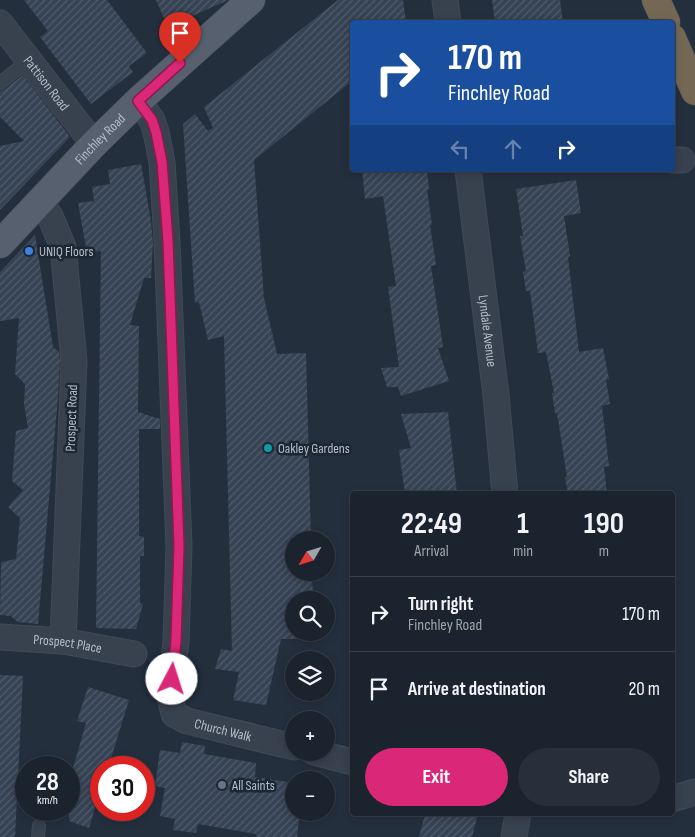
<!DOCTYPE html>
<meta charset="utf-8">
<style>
:root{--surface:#1b232e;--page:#282f3a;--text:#f1f3f6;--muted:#a0a4aa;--line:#39404a;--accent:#db2777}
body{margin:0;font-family:"Sofia Sans Condensed",sans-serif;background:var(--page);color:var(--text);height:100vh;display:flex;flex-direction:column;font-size:19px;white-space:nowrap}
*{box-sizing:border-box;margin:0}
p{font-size:16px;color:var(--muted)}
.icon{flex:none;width:28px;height:28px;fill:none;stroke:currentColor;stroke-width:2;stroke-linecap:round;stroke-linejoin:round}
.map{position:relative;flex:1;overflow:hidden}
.panel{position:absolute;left:350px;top:491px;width:325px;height:325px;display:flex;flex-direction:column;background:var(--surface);border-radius:5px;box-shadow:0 2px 8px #0003,0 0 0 1px var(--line)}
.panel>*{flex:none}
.top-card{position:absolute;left:350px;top:20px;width:325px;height:152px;border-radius:5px;box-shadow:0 2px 8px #0003,0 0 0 1px var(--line);background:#1a4fa0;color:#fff;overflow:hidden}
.needle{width:32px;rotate:231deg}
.fabs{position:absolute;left:285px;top:531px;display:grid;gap:10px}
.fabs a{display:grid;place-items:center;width:50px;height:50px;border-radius:50%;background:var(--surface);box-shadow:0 2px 8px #0003,0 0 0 1px var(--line);font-size:25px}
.speed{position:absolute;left:15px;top:756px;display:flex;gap:10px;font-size:25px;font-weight:700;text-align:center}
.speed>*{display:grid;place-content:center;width:65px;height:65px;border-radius:50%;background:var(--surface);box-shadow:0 2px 8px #0003,0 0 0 1px var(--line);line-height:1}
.speed small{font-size:12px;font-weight:400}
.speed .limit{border:8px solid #d22;background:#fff;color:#111}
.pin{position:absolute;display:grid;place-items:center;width:42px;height:42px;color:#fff;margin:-51px -21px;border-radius:50% 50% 50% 0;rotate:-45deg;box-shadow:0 0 5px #0007}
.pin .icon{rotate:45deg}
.me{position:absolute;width:55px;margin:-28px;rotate:5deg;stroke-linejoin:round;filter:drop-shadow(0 0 4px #0008)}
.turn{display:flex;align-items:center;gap:18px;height:105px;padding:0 15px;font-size:22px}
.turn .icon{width:65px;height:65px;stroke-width:2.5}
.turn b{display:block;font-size:35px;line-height:42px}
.lanes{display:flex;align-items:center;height:48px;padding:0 15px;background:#0003;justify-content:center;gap:25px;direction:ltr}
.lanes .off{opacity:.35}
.eta{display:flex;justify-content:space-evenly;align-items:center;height:85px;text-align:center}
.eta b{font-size:30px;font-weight:700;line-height:35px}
.cta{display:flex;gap:10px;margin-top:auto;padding:10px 15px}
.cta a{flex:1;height:58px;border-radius:30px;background:var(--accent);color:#fff;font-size:20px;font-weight:700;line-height:58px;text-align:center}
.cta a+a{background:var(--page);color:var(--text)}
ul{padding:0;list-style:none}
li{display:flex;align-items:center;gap:15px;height:75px;padding:0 15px;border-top:1px solid var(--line)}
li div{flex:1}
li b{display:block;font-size:19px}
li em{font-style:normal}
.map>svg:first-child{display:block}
.building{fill:url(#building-hatch)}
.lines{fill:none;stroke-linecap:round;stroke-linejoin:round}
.lane-casing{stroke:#414a57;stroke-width:14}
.street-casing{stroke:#414a57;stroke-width:27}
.primary-casing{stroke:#414a57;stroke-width:29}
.highway-casing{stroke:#434c59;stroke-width:29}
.lane{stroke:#38414e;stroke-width:12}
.street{stroke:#38414e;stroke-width:25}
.primary{stroke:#56606e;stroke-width:28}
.highway{stroke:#746855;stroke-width:28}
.route-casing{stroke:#8e194d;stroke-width:12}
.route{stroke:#db2777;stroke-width:9}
.shop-dot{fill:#3f7fe0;stroke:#1d2633;stroke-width:2}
.culture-dot{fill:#0f9aa8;stroke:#1d2633;stroke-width:2}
.worship-dot{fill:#6b7280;stroke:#1d2633;stroke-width:2}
.labels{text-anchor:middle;stroke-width:5;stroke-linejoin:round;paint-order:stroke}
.street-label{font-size:14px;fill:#b4bcc9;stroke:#1d2633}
.poi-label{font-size:14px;fill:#b4bcc9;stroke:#1d2633;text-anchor:start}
</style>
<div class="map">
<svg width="695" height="837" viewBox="0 0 695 837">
<defs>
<pattern id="building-hatch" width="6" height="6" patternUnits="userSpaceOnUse" patternTransform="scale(1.25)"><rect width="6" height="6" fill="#364354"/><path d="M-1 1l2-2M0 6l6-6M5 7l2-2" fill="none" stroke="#515c6b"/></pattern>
</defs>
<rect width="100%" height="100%" fill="#242f3e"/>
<g class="building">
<path d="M 24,0 L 107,0 L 147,53 L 129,66 L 133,72 L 91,104 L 40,37 L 48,31 Z"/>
<path d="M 156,0 L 228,0 L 168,27 Z"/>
<path d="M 338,0 L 403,0 L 406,22 L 352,22 L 352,81 L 254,160 L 264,298 L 277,354 L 306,353 L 311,540 L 294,540 L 294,572 L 312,572 L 313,600 L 294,600 L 294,632 L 314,632 L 314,639 L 281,639 L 266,705 L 233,700 L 239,672 L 215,669 L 221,649 L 232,651 L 224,336 L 208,340 L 199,302 L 195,303 L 183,124 L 195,114 L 208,131 L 213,128 L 204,107 Z"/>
<path d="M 492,0 L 560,0 L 563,22 L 495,22 Z"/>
<path d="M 23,75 L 70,137 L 0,210 L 0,146 L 24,141 L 0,117 L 0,91 L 5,89 Z"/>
<path d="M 141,164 L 151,221 L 153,243 L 151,278 L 144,278 L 130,325 L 139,326 L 138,412 L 160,419 L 160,429 L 139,429 L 139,536 L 144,537 L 144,556 L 140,556 L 140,603 L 143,604 L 136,629 L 96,628 L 101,251 L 87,253 L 78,203 L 94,201 L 92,187 L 110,184 L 108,170 Z"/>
<path d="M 362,170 L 427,170 L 429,189 L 427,190 L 432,225 L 430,225 L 436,265 L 431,266 L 443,347 L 438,348 L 449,381 L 401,396 L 398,387 L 387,387 L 381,368 L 399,367 L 388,287 L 396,286 L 383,196 L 365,199 Z"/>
<path d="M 576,180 L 581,213 L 564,216 L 570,256 L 568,257 L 579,352 L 603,348 L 609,379 L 606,380 L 610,404 L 602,406 L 609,466 L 604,467 L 607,494 L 568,494 L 565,477 L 567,477 L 557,413 L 555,413 L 552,393 L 554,393 L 546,352 L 538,353 L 530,291 L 526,291 L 523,272 L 526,271 L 520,236 L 523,236 L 516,189 Z"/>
<path d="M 35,235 L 53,347 L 59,352 L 60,361 L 58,397 L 38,624 L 18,622 L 11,616 L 0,615 L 1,562 L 16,559 L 20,518 L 8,507 L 23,490 L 12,481 L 16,431 L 28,428 L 24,404 L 25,384 L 15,374 L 19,318 L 0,321 L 0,272 Z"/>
<path d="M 448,412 L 457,494 L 405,494 L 399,450 L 411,448 L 401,414 Z"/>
<path d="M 0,675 L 23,676 L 15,837 L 0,837 Z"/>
<path d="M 88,687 L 129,700 L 108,768 L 101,768 L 101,788 L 89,828 L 69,821 L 69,782 L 86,723 L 77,721 Z"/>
<path d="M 182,742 L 205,746 L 204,754 L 256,763 L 255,777 L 294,783 L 294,812 L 300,812 L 297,837 L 256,837 L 256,834 L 198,824 L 196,833 L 173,830 L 175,819 L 160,816 L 165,788 L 155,786 L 160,750 L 180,753 Z"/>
<path d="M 425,814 L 478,814 L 472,837 L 419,837 Z"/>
</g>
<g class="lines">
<defs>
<g id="lane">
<path d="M 0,83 L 29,60"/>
<path d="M 38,837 L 39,826"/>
</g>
<g id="street">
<path d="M 445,0 L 448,22"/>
<path id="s1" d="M 0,23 L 94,144"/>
<path id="s2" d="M 138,101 L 152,120 L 156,132 L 162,162 L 167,241 L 179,546 L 176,641 L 170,697 L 174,714 L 187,721 L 294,747"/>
<path d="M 672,160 L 682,160"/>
<path id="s3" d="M 468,170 L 496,395 L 505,494"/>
<path d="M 40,202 L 50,216 L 63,247 L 74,361 L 63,641"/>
<path id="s4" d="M 0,637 L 63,641 L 134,654"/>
<path d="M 314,752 L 352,762"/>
<path d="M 672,799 L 695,792"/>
<path d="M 514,837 L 518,814"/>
</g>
<g id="primary">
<path id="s5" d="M 0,244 L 94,144 L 138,101 L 251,0"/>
</g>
<g id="highway">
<path d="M 656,0 L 666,22"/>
<path d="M 672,38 L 695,91"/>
</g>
</defs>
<use href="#lane" class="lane-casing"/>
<use href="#street" class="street-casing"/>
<use href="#primary" class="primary-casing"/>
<use href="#highway" class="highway-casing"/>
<use href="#lane" class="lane"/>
<use href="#street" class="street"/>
<use href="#primary" class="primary"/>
<use href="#highway" class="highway"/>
</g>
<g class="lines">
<defs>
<path id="route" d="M 172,679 L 176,641 L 179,546 L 168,241 L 162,162 L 156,132 L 152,120 L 138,101 L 180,63"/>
</defs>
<use href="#route" class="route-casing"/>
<use href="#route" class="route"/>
</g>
<circle class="shop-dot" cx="29" cy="251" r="5"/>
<circle class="culture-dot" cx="268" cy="448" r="5"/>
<circle class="worship-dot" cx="222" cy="785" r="5"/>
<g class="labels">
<g class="street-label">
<text dy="5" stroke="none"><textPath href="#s1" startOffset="76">Pattison Road</textPath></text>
<text dy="5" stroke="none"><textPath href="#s5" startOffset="145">Finchley Road</textPath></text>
<text dy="5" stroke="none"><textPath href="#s3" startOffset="162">Lyndale Avenue</textPath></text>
<text transform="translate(71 418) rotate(-88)" y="5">Prospect Road</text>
<text dy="5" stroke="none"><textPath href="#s4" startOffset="68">Prospect Place</textPath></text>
<text dy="5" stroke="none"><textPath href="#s2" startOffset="672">Church Walk</textPath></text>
</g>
<g class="poi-label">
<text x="39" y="256">UNIQ Floors</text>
<text x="278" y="453">Oakley Gardens</text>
<text x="232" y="790">All Saints</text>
</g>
</g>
</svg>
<div class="fabs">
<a><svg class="needle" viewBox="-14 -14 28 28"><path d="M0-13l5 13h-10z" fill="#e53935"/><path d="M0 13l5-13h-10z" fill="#a0a4aa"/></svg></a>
<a><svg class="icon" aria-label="search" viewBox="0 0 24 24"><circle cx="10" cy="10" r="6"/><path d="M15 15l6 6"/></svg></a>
<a><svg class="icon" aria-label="layers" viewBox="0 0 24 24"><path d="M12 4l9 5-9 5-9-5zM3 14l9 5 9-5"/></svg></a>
<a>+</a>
<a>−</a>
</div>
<div class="speed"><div>28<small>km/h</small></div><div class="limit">30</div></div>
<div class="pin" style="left:180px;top:63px;background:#d93025"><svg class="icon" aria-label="arrive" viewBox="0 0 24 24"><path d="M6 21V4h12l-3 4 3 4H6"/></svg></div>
<svg class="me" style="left:172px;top:679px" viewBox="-20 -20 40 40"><circle r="19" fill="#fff"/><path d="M0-13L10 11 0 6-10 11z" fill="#db2777"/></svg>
<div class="top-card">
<div class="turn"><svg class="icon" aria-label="right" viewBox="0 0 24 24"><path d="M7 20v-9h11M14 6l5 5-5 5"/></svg><div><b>170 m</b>Finchley Road</div></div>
<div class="lanes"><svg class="icon off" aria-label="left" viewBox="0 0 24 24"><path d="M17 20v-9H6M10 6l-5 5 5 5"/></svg><svg class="icon off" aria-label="ahead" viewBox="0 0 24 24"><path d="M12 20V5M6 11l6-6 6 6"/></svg><svg class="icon" aria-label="right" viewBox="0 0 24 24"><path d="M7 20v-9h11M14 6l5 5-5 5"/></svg></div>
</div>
<section class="panel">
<div class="eta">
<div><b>22:49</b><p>Arrival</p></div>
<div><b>1</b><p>min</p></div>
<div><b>190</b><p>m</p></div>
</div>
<ul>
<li><svg class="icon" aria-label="right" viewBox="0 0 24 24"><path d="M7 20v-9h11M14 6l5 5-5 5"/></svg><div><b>Turn right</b><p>Finchley Road</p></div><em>170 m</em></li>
<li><svg class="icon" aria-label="arrive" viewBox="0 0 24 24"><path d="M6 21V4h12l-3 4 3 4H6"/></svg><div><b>Arrive at destination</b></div><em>20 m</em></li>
</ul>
<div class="cta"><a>Exit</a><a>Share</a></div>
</section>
</div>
